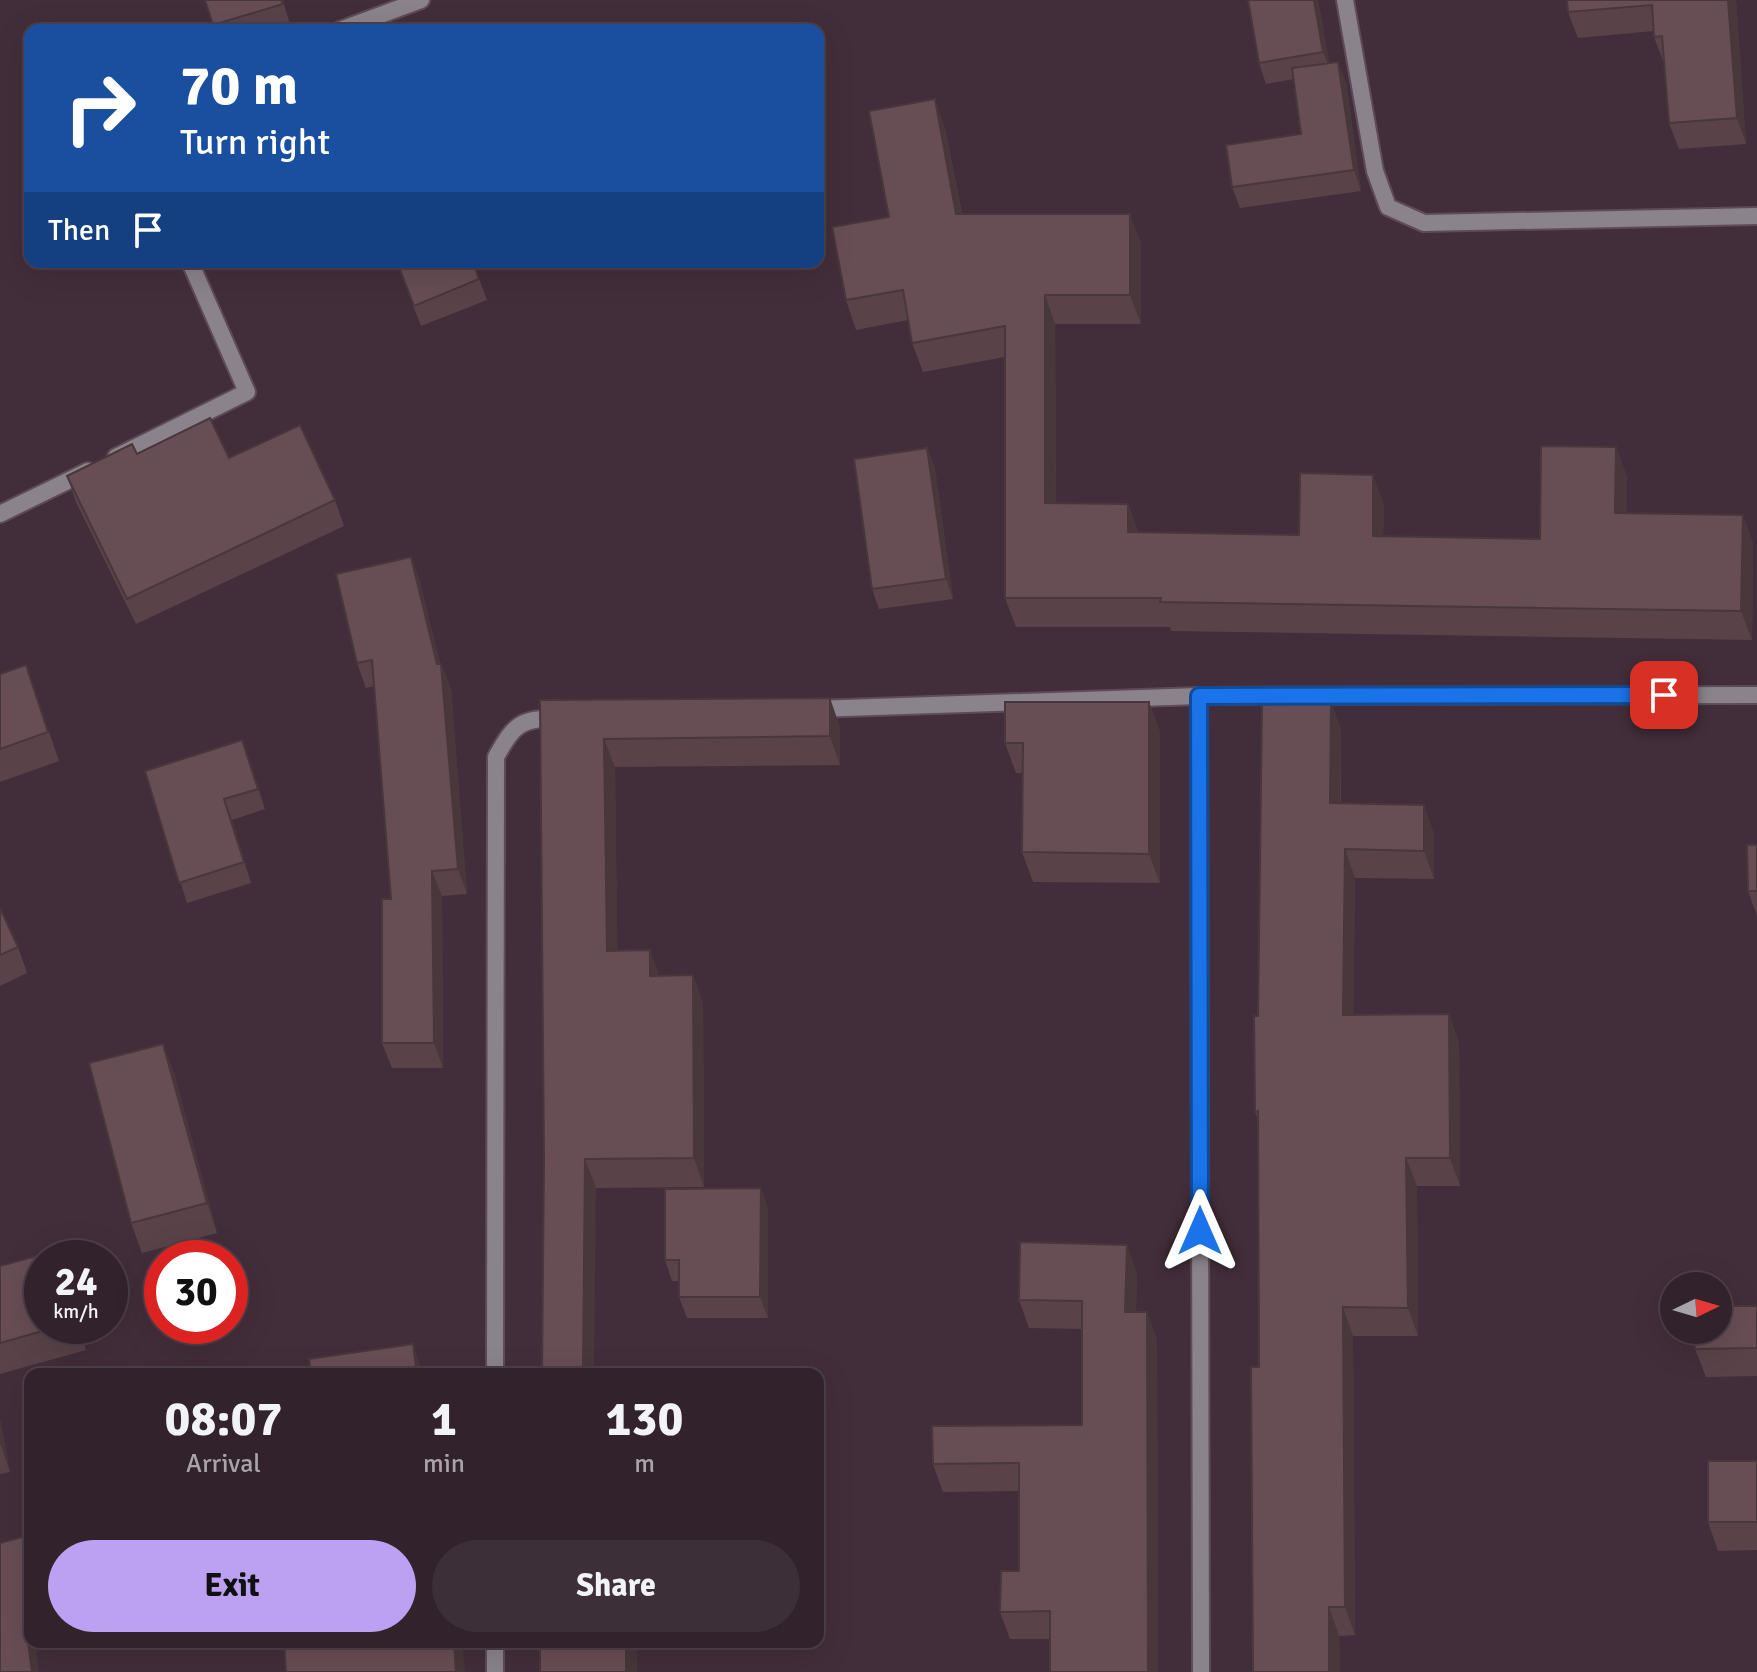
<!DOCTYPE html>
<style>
:root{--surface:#32222c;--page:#3d2f38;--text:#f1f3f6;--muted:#a8a4a9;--line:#4d3f48;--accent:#bca0f2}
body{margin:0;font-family:Signika,sans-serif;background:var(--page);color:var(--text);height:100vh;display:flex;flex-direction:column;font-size:30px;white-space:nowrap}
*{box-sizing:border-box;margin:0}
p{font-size:26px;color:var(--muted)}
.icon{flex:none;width:44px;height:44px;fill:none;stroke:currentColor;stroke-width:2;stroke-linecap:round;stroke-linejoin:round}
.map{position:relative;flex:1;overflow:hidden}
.drawer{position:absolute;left:24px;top:1368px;width:800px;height:280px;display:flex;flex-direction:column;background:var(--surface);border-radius:16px;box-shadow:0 8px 32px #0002,0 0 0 2px var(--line)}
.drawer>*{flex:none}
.banner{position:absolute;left:24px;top:24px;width:800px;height:244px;border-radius:16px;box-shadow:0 8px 32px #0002,0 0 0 2px var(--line);background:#1a4fa0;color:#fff;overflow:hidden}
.needle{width:52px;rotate:85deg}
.buttons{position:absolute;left:1660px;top:1272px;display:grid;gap:16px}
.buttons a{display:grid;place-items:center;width:72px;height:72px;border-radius:50%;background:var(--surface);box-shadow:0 8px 32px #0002,0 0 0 2px var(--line);font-size:40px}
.speed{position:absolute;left:24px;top:1240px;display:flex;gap:16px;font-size:40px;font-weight:700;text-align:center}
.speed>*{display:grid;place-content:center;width:104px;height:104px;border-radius:50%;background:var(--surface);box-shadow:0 8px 32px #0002,0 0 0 2px var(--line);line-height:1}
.speed small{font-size:20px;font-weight:400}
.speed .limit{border:12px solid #d22;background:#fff;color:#111}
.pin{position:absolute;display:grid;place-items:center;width:68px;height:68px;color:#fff;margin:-34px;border-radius:16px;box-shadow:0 4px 12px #0006}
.me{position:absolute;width:88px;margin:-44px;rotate:0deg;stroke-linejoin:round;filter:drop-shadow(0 0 6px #0008)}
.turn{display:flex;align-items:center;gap:28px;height:168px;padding:0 24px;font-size:36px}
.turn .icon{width:104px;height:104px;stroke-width:2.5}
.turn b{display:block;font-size:56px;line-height:68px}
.then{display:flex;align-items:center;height:76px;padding:0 24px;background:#0003;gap:16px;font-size:30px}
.eta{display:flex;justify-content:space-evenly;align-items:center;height:136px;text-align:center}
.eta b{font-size:48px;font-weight:700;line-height:56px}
.button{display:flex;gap:16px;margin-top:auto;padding:16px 24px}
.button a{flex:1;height:92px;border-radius:48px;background:var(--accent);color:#111;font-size:32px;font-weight:700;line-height:92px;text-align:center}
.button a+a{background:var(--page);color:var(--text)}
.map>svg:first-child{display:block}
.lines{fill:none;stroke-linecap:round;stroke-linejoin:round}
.street-casing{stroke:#5e4b56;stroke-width:20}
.street{stroke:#8b838c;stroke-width:16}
.wall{fill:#594348}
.shaded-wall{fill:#48373b}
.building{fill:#674e54;stroke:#48373b;stroke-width:2}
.route-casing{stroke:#114b97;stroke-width:20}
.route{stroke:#1a73e8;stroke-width:14}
</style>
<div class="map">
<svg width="1757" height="1672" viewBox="0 0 1757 1672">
<rect width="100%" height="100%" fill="#422e3a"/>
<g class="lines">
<defs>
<g id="street">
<path d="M 1345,0 L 1375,171 L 1388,207 L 1424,223 L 1757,216"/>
<path d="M 340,30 L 421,0"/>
<path d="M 116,457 L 247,392 L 190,262"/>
<path d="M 0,514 L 88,471"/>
<path d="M 1199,696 L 1201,1672"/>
<path d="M 815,709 L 1199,696 L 1757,695"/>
<path d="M 495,1374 L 496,757 C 515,723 520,719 560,718"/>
<path d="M 495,1672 L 495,1642"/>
</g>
</defs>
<use href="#street" class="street-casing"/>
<use href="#street" class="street"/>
</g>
<g class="wall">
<path d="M 205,0 L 283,0 L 290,25 L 273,30 L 214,30 Z"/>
<path d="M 1318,0 L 1329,63 L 1346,82 L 1361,191 L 1240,208 L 1232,187 L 1301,134 L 1294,79 L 1266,84 L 1259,63 Z"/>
<path d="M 1567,0 L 1736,0 L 1746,144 L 1679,149 L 1669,123 L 1664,63 L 1654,37 L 1654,31 L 1578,38 L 1568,12 Z"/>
<path d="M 945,128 L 962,214 L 1141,243 L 1141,324 L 1055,324 L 1056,503 L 1128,504 L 1138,532 L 1299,535 L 1384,504 L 1383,536 L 1540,539 L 1627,476 L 1626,513 L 1743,515 L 1753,544 L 1752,640 L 1171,631 L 1170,627 L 1016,627 L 1005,598 L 1005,357 L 923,372 L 912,343 L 908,320 L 856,330 L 846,300 L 889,217 Z"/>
<path d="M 396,262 L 473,262 L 487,300 L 421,326 Z"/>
<path d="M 927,448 L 935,469 L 953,599 L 879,609 L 872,589 Z"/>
<path d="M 137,454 L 229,458 L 335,500 L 344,526 L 136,624 L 76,502 L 67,476 Z"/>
<path d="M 411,557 L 420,582 L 440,664 L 441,664 L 451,689 L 467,894 L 442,896 L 443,1068 L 392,1068 L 382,1043 L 391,899 L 375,686 L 366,688 L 357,663 Z"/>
<path d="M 26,665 L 59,761 L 0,782 L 0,674 Z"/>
<path d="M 540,700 L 840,727 L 840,765 L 615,767 L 617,951 L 650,950 L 659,976 L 693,975 L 703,1004 L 704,1187 L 596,1188 L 544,1159 Z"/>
<path d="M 1149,702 L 1160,732 L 1160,883 L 1033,882 L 1022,852 L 1023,773 L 1016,773 L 1005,743 Z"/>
<path d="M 1341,729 L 1341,803 L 1434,833 L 1434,879 L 1355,878 L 1353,1015 L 1449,1014 L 1459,1043 L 1460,1186 L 1417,1186 L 1418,1336 L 1353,1336 L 1355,1635 L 1339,1636 L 1340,1672 L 1253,1672 L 1259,1367 L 1258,1120 L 1255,1112 L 1258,1016 Z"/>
<path d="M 250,761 L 265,809 L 232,820 L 251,883 L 187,903 L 145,771 Z"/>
<path d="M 1757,845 L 1757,916 L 1748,891 Z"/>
<path d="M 0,908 L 18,947 L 27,973 L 0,986 Z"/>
<path d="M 163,1044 L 174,1073 L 217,1233 L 142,1253 L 131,1223 Z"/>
<path d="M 761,1188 L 768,1209 L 768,1318 L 687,1318 L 679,1297 L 679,1281 L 672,1281 L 665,1260 Z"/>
<path d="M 0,1266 L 42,1326 L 79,1326 L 86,1350 L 0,1374 Z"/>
<path d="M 1137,1272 L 1136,1312 L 1147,1312 L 1157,1340 L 1158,1672 L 1050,1672 L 1050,1639 L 1010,1639 L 1000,1612 L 1019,1571 L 1019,1491 L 943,1492 L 933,1464 L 1082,1425 L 1082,1329 L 1029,1328 L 1019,1300 Z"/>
<path d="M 1757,1306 L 1757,1376 L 1706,1377 L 1695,1349 Z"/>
<path d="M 0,1420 L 10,1472 L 0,1474 Z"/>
<path d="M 1757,1461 L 1757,1550 L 1718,1551 L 1708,1522 Z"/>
<path d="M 30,1535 L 30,1642 L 0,1672 Z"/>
</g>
<g class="shaded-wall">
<path d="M 1314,0 L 1318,0 L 1331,72 L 1323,52 Z"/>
<path d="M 1728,0 L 1736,0 L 1746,144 L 1737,118 Z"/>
<path d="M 1338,62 L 1346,82 L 1361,191 L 1354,170 Z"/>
<path d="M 935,99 L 945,128 L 967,243 L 956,214 Z"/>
<path d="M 1130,214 L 1141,243 L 1141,324 L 1130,295 Z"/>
<path d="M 1045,295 L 1055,324 L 1056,532 L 1045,503 Z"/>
<path d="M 1616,447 L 1627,476 L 1626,542 L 1615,513 Z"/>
<path d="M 927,448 L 935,469 L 953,599 L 946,579 Z"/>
<path d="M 1373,475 L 1384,504 L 1383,565 L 1373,536 Z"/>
<path d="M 1128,504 L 1138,533 L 1128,532 Z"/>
<path d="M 1743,515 L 1753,544 L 1752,640 L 1741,611 Z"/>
<path d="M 411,557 L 420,582 L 442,674 L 441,664 L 451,689 L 467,894 L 458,869 L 437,664 Z"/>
<path d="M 830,698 L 840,727 L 840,765 L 830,736 Z"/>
<path d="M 1331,701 L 1341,729 L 1340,832 L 1330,803 Z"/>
<path d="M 1149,702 L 1160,732 L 1160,883 L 1149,854 Z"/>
<path d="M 604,739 L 615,767 L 618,979 L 607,951 Z"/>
<path d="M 242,740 L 250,761 L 265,809 L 258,789 Z"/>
<path d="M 224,799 L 232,820 L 251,883 L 244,862 Z"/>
<path d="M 1424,805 L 1434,833 L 1434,879 L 1424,851 Z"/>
<path d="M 1345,849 L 1355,878 L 1353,1044 L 1343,1015 Z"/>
<path d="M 432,871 L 442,896 L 443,1068 L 434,1043 Z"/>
<path d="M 650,950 L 660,979 L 650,976 Z"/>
<path d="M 693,975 L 703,1004 L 704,1187 L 694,1158 Z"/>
<path d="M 1449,1014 L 1459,1043 L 1460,1186 L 1450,1158 Z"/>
<path d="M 163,1044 L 174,1073 L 217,1233 L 207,1203 Z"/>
<path d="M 1406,1158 L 1417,1186 L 1418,1336 L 1408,1308 Z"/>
<path d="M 585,1159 L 596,1188 L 594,1374 L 583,1374 Z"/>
<path d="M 761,1188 L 768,1209 L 768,1318 L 760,1297 Z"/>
<path d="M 1127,1245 L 1137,1272 L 1135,1340 L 1125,1312 Z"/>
<path d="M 1343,1307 L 1353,1336 L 1355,1635 L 1345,1607 Z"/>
<path d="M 1147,1312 L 1157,1340 L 1158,1672 L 1148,1672 Z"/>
<path d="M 77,1326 L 79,1326 L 86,1350 Z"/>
<path d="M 413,1344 L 423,1374 L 417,1374 Z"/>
<path d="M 0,1420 L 10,1472 L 0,1443 Z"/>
<path d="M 23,1604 L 30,1622 L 30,1642 L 35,1642 L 39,1672 L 32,1672 Z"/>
<path d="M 1329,1607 L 1339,1636 L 1340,1672 L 1329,1672 Z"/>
<path d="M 454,1642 L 462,1642 L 465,1672 L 456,1672 Z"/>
<rect x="626" y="1642" width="11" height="30"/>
</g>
<g class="building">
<path d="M 205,0 L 281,0 L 283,4 L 213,25 Z"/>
<path d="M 1248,0 L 1314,0 L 1323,52 L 1259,63 Z"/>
<path d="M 1567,0 L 1728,0 L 1737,118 L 1669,123 L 1662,36 L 1654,37 L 1652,5 L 1568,12 Z"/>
<path d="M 1338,62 L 1354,170 L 1232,187 L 1226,145 L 1301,134 L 1292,68 Z"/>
<path d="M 935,99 L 956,214 L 1130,214 L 1130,295 L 1045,295 L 1045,503 L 1128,504 L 1128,532 L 1299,535 L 1300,473 L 1373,475 L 1373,536 L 1540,539 L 1541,446 L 1616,447 L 1615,513 L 1743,515 L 1741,611 L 1160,602 L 1161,598 L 1005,598 L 1005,326 L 912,343 L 903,290 L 846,300 L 832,227 L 889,217 L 869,111 Z"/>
<path d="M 397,262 L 473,262 L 479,279 L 414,306 Z"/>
<path d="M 210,418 L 229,458 L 300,425 L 335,500 L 127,599 L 67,476 L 132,444 L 137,454 Z"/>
<path d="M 927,448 L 946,579 L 872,589 L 854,459 Z"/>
<path d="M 411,557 L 437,664 L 441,664 L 458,869 L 432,871 L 434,1043 L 382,1043 L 382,899 L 391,899 L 372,660 L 357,663 L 336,574 Z"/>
<path d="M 26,665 L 48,732 L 0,749 L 0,674 Z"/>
<path d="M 830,698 L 830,736 L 604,739 L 607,951 L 650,950 L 650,976 L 693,975 L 694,1158 L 585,1159 L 583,1374 L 542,1374 L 544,1159 L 540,700 Z"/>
<path d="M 1262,700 L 1331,701 L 1330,803 L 1424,805 L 1424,851 L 1345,849 L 1343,1015 L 1449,1014 L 1450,1158 L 1406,1158 L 1408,1308 L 1343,1307 L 1345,1607 L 1329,1607 L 1329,1672 L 1253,1672 L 1251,1367 L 1259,1367 L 1258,1111 L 1255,1112 L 1254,1016 L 1258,1016 Z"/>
<path d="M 1005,702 L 1149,702 L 1149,854 L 1022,852 L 1023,743 L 1005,743 Z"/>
<path d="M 242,740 L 258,789 L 224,799 L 244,862 L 179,883 L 145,771 Z"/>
<path d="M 1747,845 L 1757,845 L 1757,891 L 1748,891 Z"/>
<path d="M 0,908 L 18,947 L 0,955 Z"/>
<path d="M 163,1044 L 207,1203 L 131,1223 L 89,1063 Z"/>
<path d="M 761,1188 L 760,1297 L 679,1297 L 679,1260 L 665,1260 L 665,1189 Z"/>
<path d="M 1020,1242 L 1127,1245 L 1125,1312 L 1147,1312 L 1148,1672 L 1050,1672 L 1050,1611 L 1000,1612 L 1001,1571 L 1019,1571 L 1019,1463 L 933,1464 L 932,1426 L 1082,1425 L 1082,1301 L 1019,1300 Z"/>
<path d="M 55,1251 L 57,1258 L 42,1258 L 42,1326 L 60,1326 L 0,1343 L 0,1266 Z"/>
<path d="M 1718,1306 L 1757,1306 L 1757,1348 L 1695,1349 L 1695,1330 L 1718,1330 Z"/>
<path d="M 413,1344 L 417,1374 L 311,1374 L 309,1359 Z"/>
<rect x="1708" y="1461" width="49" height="61"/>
<path d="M 30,1535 L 30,1602 L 23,1604 L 32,1672 L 0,1672 L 0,1543 Z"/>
<path d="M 284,1642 L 454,1642 L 456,1672 L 286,1672 Z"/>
<rect x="540" y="1642" width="86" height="30"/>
</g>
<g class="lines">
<defs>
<path id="route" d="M 1200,1231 L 1199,696 L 1664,695"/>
</defs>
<use href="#route" class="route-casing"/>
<use href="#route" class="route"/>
</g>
</svg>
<div class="buttons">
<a><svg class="needle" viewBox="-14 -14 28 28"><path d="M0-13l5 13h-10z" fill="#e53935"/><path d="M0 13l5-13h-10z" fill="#a8a4a9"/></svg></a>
</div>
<div class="speed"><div>24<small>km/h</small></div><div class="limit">30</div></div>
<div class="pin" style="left:1664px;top:695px;background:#d93025"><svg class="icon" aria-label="arrive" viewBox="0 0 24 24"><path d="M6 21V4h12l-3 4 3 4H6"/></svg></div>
<svg class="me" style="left:1200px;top:1231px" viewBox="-20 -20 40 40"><path d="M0-17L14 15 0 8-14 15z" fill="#1a73e8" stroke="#fff" stroke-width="4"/></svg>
<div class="banner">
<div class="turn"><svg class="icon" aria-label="right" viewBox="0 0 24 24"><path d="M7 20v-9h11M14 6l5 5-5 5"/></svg><div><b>70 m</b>Turn right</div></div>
<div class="then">Then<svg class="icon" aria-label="arrive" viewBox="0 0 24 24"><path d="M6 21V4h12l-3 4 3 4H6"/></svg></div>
</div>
<section class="drawer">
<div class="eta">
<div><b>08:07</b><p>Arrival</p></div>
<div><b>1</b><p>min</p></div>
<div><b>130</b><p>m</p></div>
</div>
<div class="button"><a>Exit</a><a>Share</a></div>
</section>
</div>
